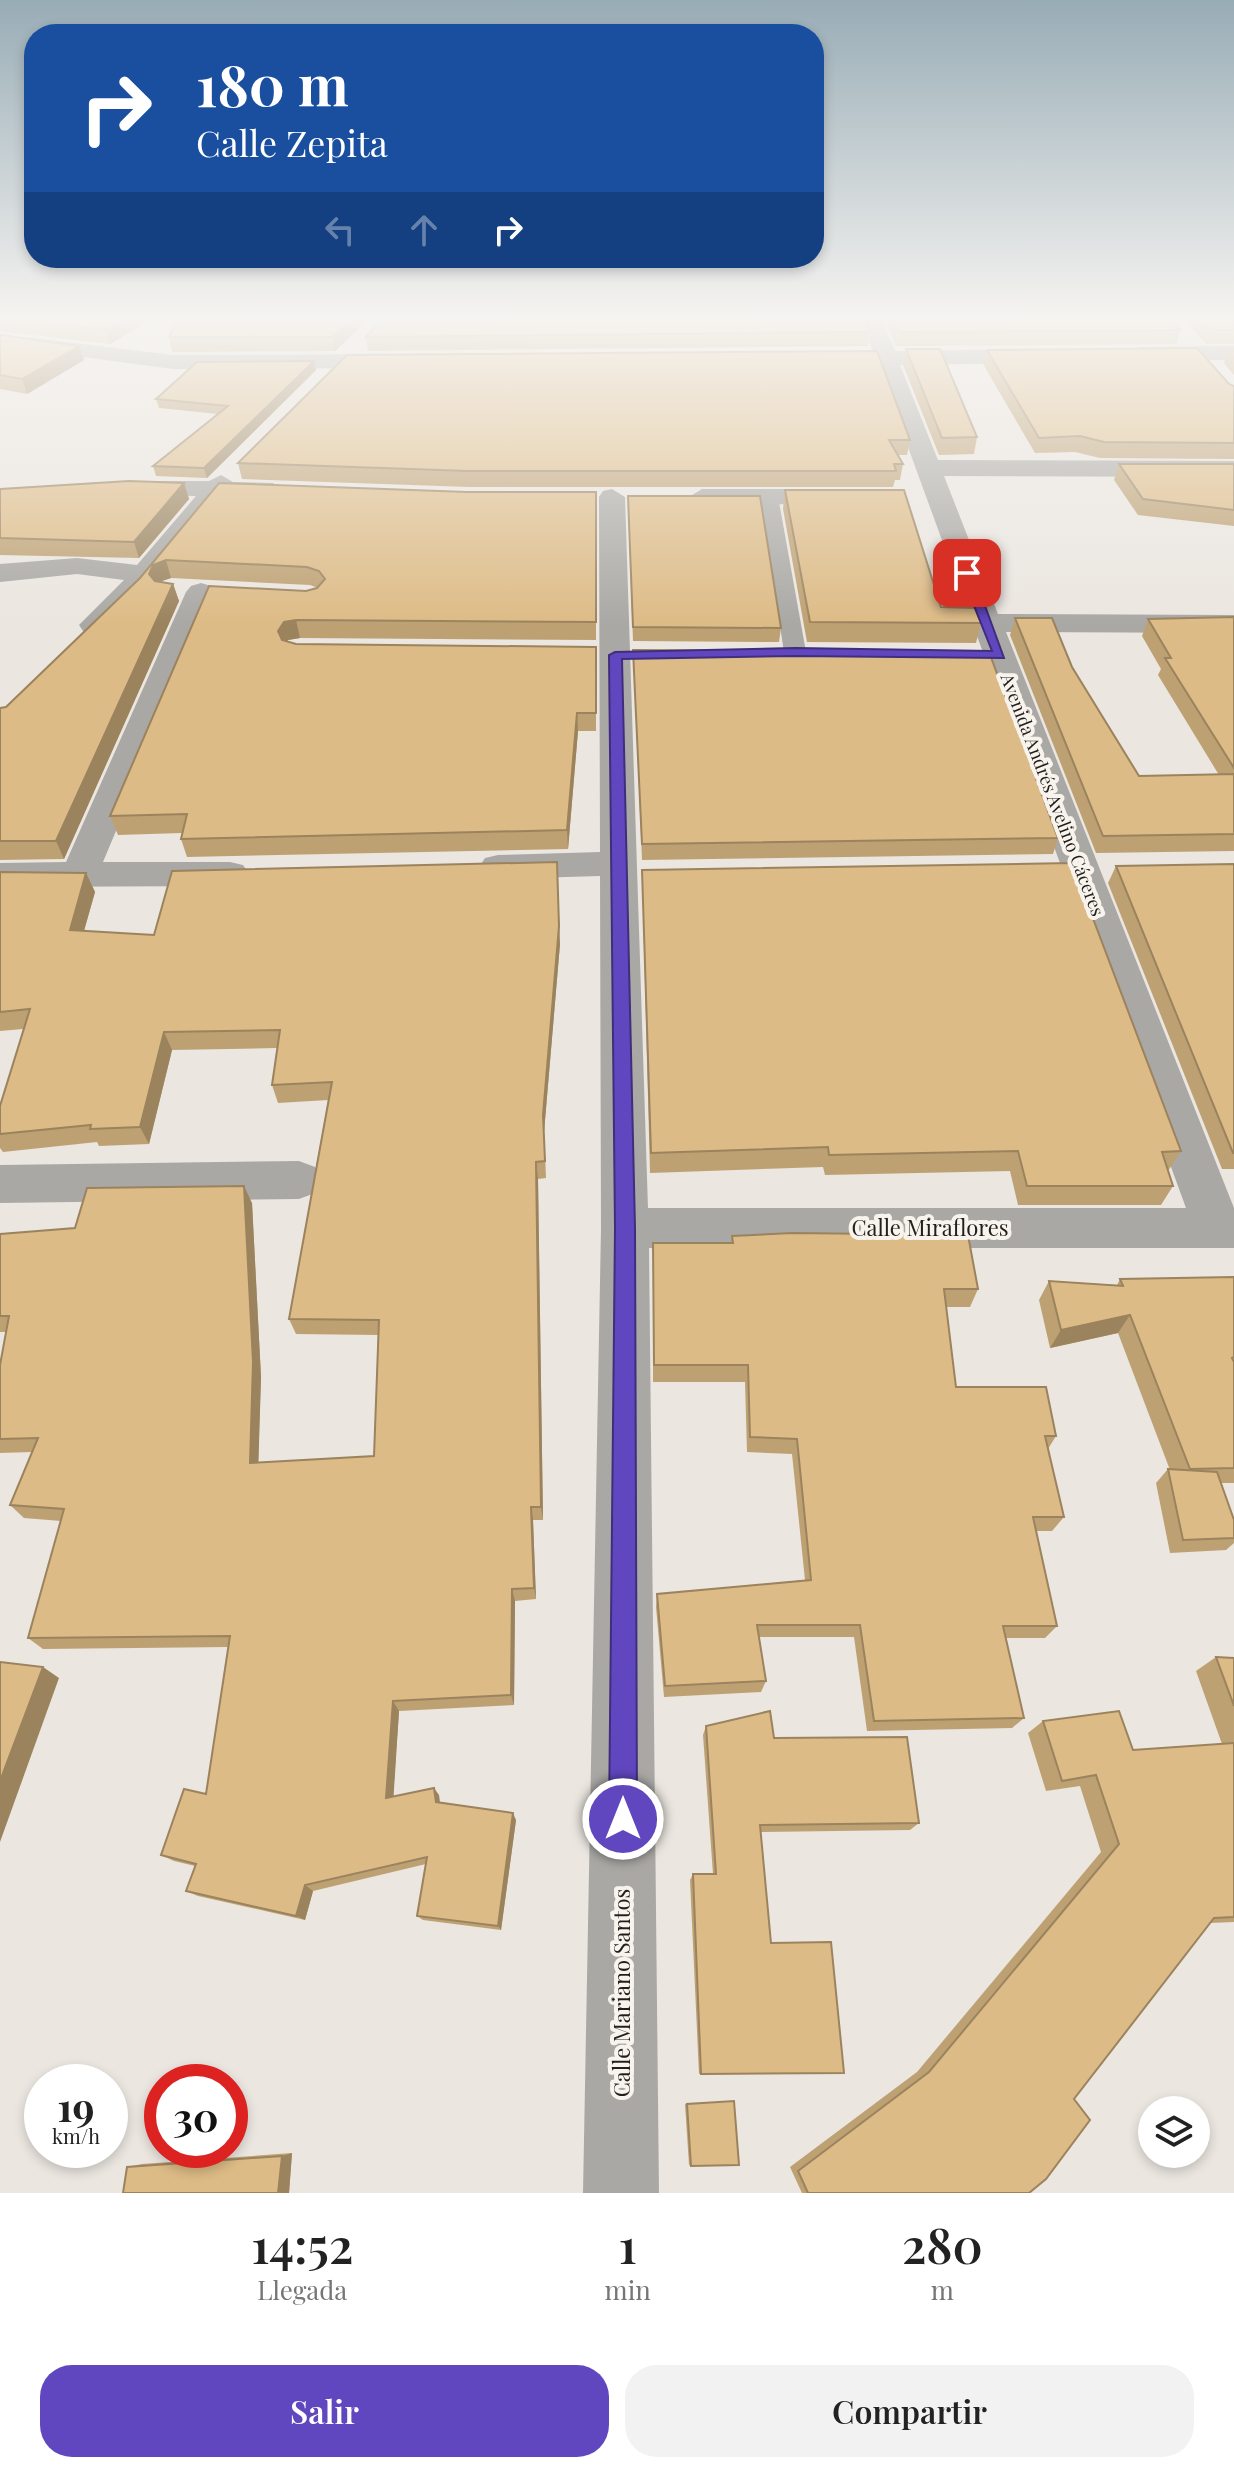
<!DOCTYPE html>
<html lang="es">
<meta charset="utf-8">
<style>
:root{--surface:#fff;--page:#f2f2f2;--text:#222;--muted:#767676;--accent:#6147bf}
body{margin:0;font-family:"Playfair Display",serif;background:var(--page);color:var(--text);height:100vh;display:flex;flex-direction:column;font-size:30px;white-space:nowrap}
*{box-sizing:border-box;margin:0}
p{font-size:26px;color:var(--muted)}
.icon{flex:none;width:44px;height:44px;fill:none;stroke:currentColor;stroke-width:2;stroke-linecap:round;stroke-linejoin:round}
.map{position:relative;height:2193px;overflow:hidden}
.details{display:flex;flex-direction:column;background:var(--surface);flex:1}
.details>*{flex:none}
.guide{position:absolute;left:24px;top:24px;width:800px;height:244px;border-radius:32px;box-shadow:0 4px 12px #0003;background:#1a4fa0;color:#fff;overflow:hidden}
.fabs{position:absolute;left:1138px;top:2096px;display:grid;gap:16px}
.fabs a{display:grid;place-items:center;width:72px;height:72px;border-radius:50%;background:var(--surface);box-shadow:0 4px 12px #0003;font-size:40px}
.speed{position:absolute;left:24px;top:2064px;display:flex;gap:16px;font-size:40px;font-weight:700;text-align:center}
.speed>*{display:grid;place-content:center;width:104px;height:104px;border-radius:50%;background:var(--surface);box-shadow:0 4px 12px #0003;line-height:1}
.speed small{font-size:20px;font-weight:400}
.speed .limit{border:12px solid #d22;background:#fff;color:#111}
.pin{position:absolute;display:grid;place-items:center;width:68px;height:68px;color:#fff;margin:-34px;border-radius:16px;box-shadow:0 4px 12px #0006}
.me{position:absolute;width:88px;margin:-44px;rotate:0deg;stroke-linejoin:round;filter:drop-shadow(0 0 6px #0008)}
.turn{display:flex;align-items:center;gap:28px;height:168px;padding:0 40px;font-size:36px}
.turn .icon{width:104px;height:104px;stroke-width:2.5}
.turn b{display:block;font-size:56px;line-height:68px}
.lanes{display:flex;align-items:center;height:76px;padding:0 40px;background:#0003;justify-content:center;gap:40px;direction:ltr}
.lanes .off{opacity:.35}
.eta{display:flex;justify-content:space-evenly;align-items:center;height:136px;text-align:center}
.eta b{font-size:48px;font-weight:600;line-height:56px}
.primary-button{display:flex;gap:16px;margin-top:auto;padding:16px 40px}
.primary-button a{flex:1;height:92px;border-radius:32px;background:var(--accent);color:#fff;font-size:32px;font-weight:600;line-height:92px;text-align:center}
.primary-button a+a{background:var(--page);color:var(--text)}
.map>svg:first-child{display:block}
.lines{fill:none;stroke-linecap:round;stroke-linejoin:round}
.service{fill:#aaa8a5;fill-rule:evenodd}
.minor{fill:#aaa8a5;fill-rule:evenodd}
.wall{fill:#bea173}
.shaded-wall{fill:#9b835e}
.building{fill:#ddbb86;stroke:#9b835e;stroke-width:2}
.route{fill:#6147bf;stroke:#3f2e7c;stroke-width:2}
.labels{text-anchor:middle;stroke-width:8;stroke-linejoin:round;paint-order:stroke}
.far-street-label{font-size:18px;fill:#211f1d;stroke:#f8f4ed}
.street-label{font-size:22px;fill:#211f1d;stroke:#f8f4ed}
</style>
<div class="map">
<svg width="1234" height="2193" viewBox="0 0 1234 2193">
<rect width="100%" height="100%" fill="#ebe6e0"/>
<g class="lines">
<path class="service" d="M 769,491 L 778,496 L 806,652 L 795,658 L 784,652 L 760,496 Z"/>
<g class="minor">
<path d="M 861,318 L 881,318 L 895,351 L 1044,349 L 1055,356 L 1044,363 L 900,365 L 938,460 L 1234,461 L 1234,477 L 944,476 L 998,614 L 1234,615 L 1234,633 L 1006,632 L 1234,1208 L 1234,1248 L 649,1248 L 659,2193 L 583,2193 L 601,1228 L 600,876 L 498,879 L 485,876 L 479,867 L 485,858 L 498,855 L 600,852 L 599,497 L 603,491 L 612,489 L 625,497 L 648,1208 L 1186,1208 L 878,365 L 821,366 L 810,359 L 821,352 L 873,352 Z"/>
<path d="M 0,334 L 173,355 L 400,354 L 411,361 L 400,368 L 173,369 L 0,346 Z"/>
<path d="M 1234,346 L 1234,360 L 1141,361 L 1130,354 L 1141,347 Z"/>
<path d="M 221,475 L 233,482 L 273,483 L 286,491 L 273,499 L 223,497 L 143,594 L 105,631 L 83,631 L 79,625 L 124,580 L 77,574 L 0,582 L 0,564 L 77,558 L 137,565 L 196,496 L 126,494 L 113,486 L 117,481 L 209,481 Z"/>
<path d="M 702,489 L 845,489 L 858,497 L 845,505 L 693,503 L 689,497 Z"/>
<path d="M 201,583 L 211,586 L 216,592 L 103,862 L 230,862 L 243,865 L 249,874 L 243,883 L 230,886 L 0,887 L 0,863 L 66,862 L 186,592 L 191,586 Z"/>
<path d="M 299,1161 L 315,1167 L 322,1180 L 315,1193 L 299,1199 L 0,1203 L 0,1165 Z"/>
</g>
</g>
<g class="wall">
<path d="M 0,318 L 154,318 L 110,344 L 0,331 Z"/>
<path d="M 177,318 L 370,318 L 335,351 L 172,352 L 169,337 Z"/>
<path d="M 884,318 L 1170,318 L 1180,330 L 1176,344 L 896,346 Z"/>
<path d="M 1183,318 L 1234,318 L 1234,344 L 1206,344 Z"/>
<path d="M 870,332 L 868,346 L 368,351 L 366,337 Z"/>
<path d="M 0,335 L 79,346 L 84,360 L 27,394 L 0,389 Z"/>
<path d="M 1229,348 L 1234,348 L 1234,375 L 1224,363 Z"/>
<path d="M 906,349 L 977,437 L 974,454 L 939,455 L 903,365 Z"/>
<path d="M 987,350 L 1234,386 L 1234,459 L 1100,458 L 1075,452 L 1035,453 L 983,364 Z"/>
<path d="M 314,361 L 316,370 L 207,478 L 156,476 L 153,466 L 218,414 L 159,408 L 156,399 Z"/>
<path d="M 910,440 L 907,455 L 898,455 L 903,464 L 900,480 L 895,480 L 893,487 L 469,487 L 242,479 L 238,463 Z"/>
<path d="M 1119,464 L 1234,464 L 1234,526 L 1138,515 L 1114,480 Z"/>
<path d="M 184,483 L 189,499 L 139,558 L 0,555 L 0,489 Z"/>
<path d="M 219,483 L 467,492 L 596,492 L 596,640 L 300,638 L 288,640 L 287,642 L 296,644 L 596,647 L 596,731 L 578,731 L 568,849 L 187,857 L 181,839 L 182,833 L 118,835 L 110,816 L 306,591 L 318,588 L 310,585 L 171,578 L 160,582 L 173,584 L 179,601 L 64,859 L 0,860 L 0,708 L 6,707 L 140,578 Z"/>
<path d="M 785,490 L 941,607 L 981,623 L 976,643 L 807,642 L 783,509 Z"/>
<path d="M 628,509 L 781,628 L 779,642 L 633,641 Z"/>
<path d="M 1234,617 L 1234,851 L 1096,853 L 1010,635 L 1015,618 L 1072,667 L 1139,776 L 1219,775 L 1158,675 L 1161,669 L 1142,636 L 1148,619 Z"/>
<path d="M 633,650 L 1058,838 L 1053,854 L 642,860 Z"/>
<path d="M 1234,864 L 1234,1169 L 1222,1169 L 1108,883 L 1116,866 Z"/>
<path d="M 642,870 L 1181,1151 L 1168,1171 L 1173,1186 L 1161,1205 L 1018,1205 L 1010,1171 L 825,1175 L 823,1167 L 650,1173 Z"/>
<path d="M 0,872 L 86,873 L 95,892 L 84,931 L 154,935 L 560,944 L 544,1132 L 546,1178 L 538,1179 L 543,1520 L 533,1520 L 536,1599 L 515,1601 L 514,1705 L 399,1711 L 393,1797 L 439,1795 L 440,1802 L 516,1820 L 501,1930 L 423,1920 L 417,1916 L 426,1864 L 313,1891 L 305,1920 L 198,1896 L 186,1891 L 195,1866 L 174,1861 L 161,1855 L 206,1794 L 229,1647 L 43,1649 L 28,1638 L 61,1521 L 24,1518 L 10,1505 L 32,1452 L 0,1453 L 0,1365 L 6,1332 L 0,1332 L 0,1234 L 75,1228 L 252,1203 L 261,1377 L 258,1463 L 374,1456 L 378,1335 L 296,1334 L 289,1319 L 328,1100 L 278,1103 L 272,1085 L 277,1048 L 172,1050 L 149,1144 L 99,1146 L 97,1142 L 3,1152 L 0,1148 L 0,1134 L 23,1029 L 0,1031 Z"/>
<path d="M 732,1236 L 978,1289 L 970,1307 L 946,1307 L 956,1387 L 1056,1436 L 1048,1449 L 1064,1517 L 1052,1531 L 1036,1531 L 1057,1626 L 1045,1638 L 1006,1638 L 1024,1718 L 1012,1728 L 867,1731 L 854,1637 L 759,1637 L 766,1681 L 761,1692 L 664,1697 L 656,1607 L 657,1594 L 805,1580 L 792,1454 L 747,1452 L 745,1382 L 653,1382 L 653,1243 L 731,1243 Z"/>
<path d="M 1234,1277 L 1234,1483 L 1221,1483 L 1234,1520 L 1234,1543 L 1226,1550 L 1170,1553 L 1156,1483 L 1168,1469 L 1170,1470 L 1118,1333 L 1050,1348 L 1039,1300 L 1049,1281 L 1117,1285 L 1120,1279 Z"/>
<path d="M 1216,1657 L 1234,1658 L 1234,1922 L 1210,1923 L 1074,2099 L 1029,2193 L 802,2193 L 790,2167 L 917,2072 L 1101,1852 L 1080,1786 L 1046,1791 L 1028,1733 L 1043,1721 L 1133,1750 L 1222,1744 L 1196,1671 Z"/>
<path d="M 706,1726 L 774,1738 L 919,1823 L 910,1830 L 761,1832 L 771,1943 L 844,2073 L 699,2074 L 690,1880 L 693,1874 L 713,1874 L 703,1735 Z"/>
<path d="M 732,2101 L 734,2101 L 691,2166 L 689,2165 L 685,2104 Z"/>
<path d="M 292,2153 L 289,2193 L 123,2193 L 127,2167 L 142,2164 Z"/>
</g>
<g class="shaded-wall">
<path d="M 126,318 L 154,318 L 110,344 L 106,330 Z"/>
<path d="M 353,318 L 370,318 L 335,351 L 332,337 Z"/>
<path d="M 79,346 L 84,360 L 27,394 L 22,379 Z"/>
<path d="M 314,361 L 316,370 L 207,478 L 204,468 Z"/>
<path d="M 184,483 L 189,499 L 139,558 L 134,542 Z"/>
<path d="M 166,560 L 171,578 L 158,582 L 154,592 L 149,574 L 153,565 Z"/>
<path d="M 173,584 L 179,601 L 64,859 L 56,841 Z"/>
<path d="M 296,620 L 300,638 L 288,640 L 282,649 L 278,631 L 284,622 Z"/>
<path d="M 577,713 L 578,731 L 568,849 L 567,830 Z"/>
<path d="M 557,862 L 560,944 L 544,1132 L 546,1178 L 543,1115 Z"/>
<path d="M 86,873 L 95,892 L 79,948 L 70,930 Z"/>
<path d="M 164,1032 L 172,1050 L 149,1144 L 140,1127 Z"/>
<path d="M 536,1162 L 538,1179 L 543,1520 L 541,1507 Z"/>
<path d="M 244,1186 L 252,1203 L 261,1377 L 258,1477 L 250,1463 Z"/>
<path d="M 1130,1315 L 1118,1333 L 1050,1348 L 1061,1330 Z"/>
<path d="M 531,1507 L 533,1520 L 536,1599 L 534,1588 Z"/>
<path d="M 512,1589 L 515,1601 L 514,1705 L 511,1695 Z"/>
<path d="M 43,1667 L 59,1678 L 0,1842 L 0,1781 Z"/>
<path d="M 393,1701 L 399,1711 L 393,1805 L 386,1798 Z"/>
<path d="M 434,1788 L 439,1795 L 440,1809 L 436,1802 Z"/>
<path d="M 513,1813 L 516,1820 L 501,1930 L 498,1926 Z"/>
<path d="M 305,1885 L 313,1891 L 305,1920 L 296,1916 Z"/>
<path d="M 292,2153 L 289,2193 L 278,2193 L 282,2156 Z"/>
</g>
<g class="building">
<path d="M 5,318 L 126,318 L 106,330 Z"/>
<path d="M 177,318 L 353,318 L 332,337 L 169,337 Z"/>
<path d="M 383,318 L 865,318 L 870,332 L 366,337 Z"/>
<path d="M 892,318 L 1170,318 L 1180,330 L 898,332 Z"/>
<path d="M 1200,318 L 1234,318 L 1234,330 L 1211,330 Z"/>
<path d="M 0,335 L 79,346 L 22,379 L 0,375 Z"/>
<path d="M 1197,348 L 1229,384 L 1234,386 L 1234,443 L 1104,442 L 1080,436 L 1039,438 L 987,350 Z"/>
<path d="M 906,349 L 940,349 L 977,437 L 942,438 Z"/>
<path d="M 877,351 L 910,440 L 889,440 L 903,464 L 894,464 L 896,471 L 468,471 L 238,463 L 347,355 Z"/>
<path d="M 314,361 L 204,468 L 153,466 L 228,406 L 156,399 L 197,362 Z"/>
<path d="M 1119,464 L 1234,464 L 1234,510 L 1143,499 Z"/>
<path d="M 129,481 L 184,483 L 134,542 L 0,538 L 0,489 Z"/>
<path d="M 219,483 L 467,492 L 596,492 L 596,622 L 296,620 L 284,622 L 278,631 L 282,640 L 296,644 L 596,647 L 596,713 L 577,713 L 567,830 L 181,839 L 187,814 L 110,816 L 209,586 L 306,591 L 317,588 L 325,579 L 319,571 L 307,567 L 166,560 L 153,565 L 149,574 L 155,581 L 173,584 L 56,841 L 0,841 L 0,708 L 6,707 L 140,578 Z"/>
<path d="M 785,490 L 904,490 L 941,607 L 975,608 L 981,623 L 810,622 Z"/>
<path d="M 628,496 L 760,496 L 781,628 L 633,627 Z"/>
<path d="M 1234,617 L 1234,768 L 1165,658 L 1171,658 L 1148,619 Z"/>
<path d="M 1015,618 L 1052,618 L 1072,667 L 1139,776 L 1234,774 L 1234,834 L 1103,836 Z"/>
<path d="M 633,650 L 989,652 L 1058,838 L 642,844 Z"/>
<path d="M 557,862 L 559,926 L 543,1115 L 545,1161 L 536,1162 L 541,1507 L 531,1507 L 534,1588 L 512,1589 L 511,1695 L 393,1701 L 386,1798 L 434,1788 L 436,1802 L 513,1813 L 498,1926 L 417,1916 L 427,1857 L 305,1885 L 296,1916 L 186,1891 L 196,1864 L 161,1855 L 184,1789 L 206,1794 L 230,1636 L 28,1638 L 64,1509 L 10,1505 L 38,1438 L 0,1439 L 0,1365 L 9,1316 L 0,1316 L 0,1234 L 75,1228 L 87,1188 L 244,1186 L 253,1362 L 250,1463 L 374,1456 L 379,1320 L 289,1319 L 332,1082 L 272,1085 L 280,1030 L 164,1032 L 140,1127 L 90,1129 L 91,1125 L 0,1134 L 0,1106 L 30,1009 L 0,1012 L 0,872 L 86,873 L 70,930 L 154,935 L 172,871 Z"/>
<path d="M 1072,863 L 1181,1151 L 1162,1152 L 1173,1186 L 1027,1186 L 1018,1151 L 829,1155 L 828,1147 L 651,1153 L 642,870 Z"/>
<path d="M 1234,864 L 1234,1153 L 1233,1153 L 1116,866 Z"/>
<path d="M 792,1233 L 968,1235 L 978,1289 L 944,1289 L 956,1387 L 1046,1387 L 1056,1436 L 1045,1436 L 1064,1517 L 1033,1517 L 1057,1626 L 1003,1626 L 1024,1718 L 874,1721 L 860,1625 L 757,1625 L 766,1681 L 665,1686 L 657,1594 L 811,1580 L 797,1439 L 750,1437 L 748,1365 L 654,1365 L 653,1243 L 733,1243 L 732,1236 Z"/>
<path d="M 1234,1277 L 1234,1357 L 1232,1358 L 1234,1362 L 1234,1468 L 1190,1469 L 1130,1315 L 1061,1330 L 1049,1281 L 1123,1286 L 1120,1279 Z"/>
<path d="M 1168,1469 L 1217,1472 L 1234,1520 L 1234,1538 L 1183,1540 Z"/>
<path d="M 1216,1657 L 1234,1658 L 1234,1706 Z"/>
<path d="M 0,1662 L 43,1667 L 0,1781 Z"/>
<path d="M 770,1711 L 774,1738 L 907,1737 L 919,1823 L 760,1825 L 771,1943 L 831,1942 L 844,2073 L 701,2074 L 693,1874 L 716,1874 L 706,1726 Z"/>
<path d="M 1119,1711 L 1133,1750 L 1234,1743 L 1234,1917 L 1214,1918 L 1074,2099 L 1090,2120 L 1046,2179 L 1029,2193 L 808,2193 L 798,2171 L 929,2072 L 1119,1844 L 1096,1775 L 1062,1781 L 1043,1721 Z"/>
<path d="M 734,2101 L 739,2165 L 691,2166 L 687,2104 Z"/>
<path d="M 282,2156 L 278,2193 L 123,2193 L 127,2167 Z"/>
</g>
<linearGradient id="sky" x2="0" y2="1"><stop stop-color="#98acb6"/><stop offset="0.51" stop-color="#f6f4f1"/><stop offset="1" stop-color="#f6f4f1" stop-opacity="0"/></linearGradient>
<rect width="1234" height="625" fill="url(#sky)"/>
<path class="route" d="M 967,570 L 973,573 L 1004,658 L 795,656 L 622,659 L 635,1228 L 637,1819 L 633,1829 L 623,1833 L 613,1829 L 609,1819 L 615,1228 L 609,655 L 615,652 L 795,648 L 992,651 L 961,573 Z"/>
<g class="labels">
<g class="far-street-label">
<text transform="translate(1052 795) rotate(69)" y="6">Avenida Andrés Avelino Cáceres</text>
</g>
<g class="street-label">
<text x="930" y="1236">Calle Miraflores</text>
<text transform="translate(622 1993) rotate(-90)" y="8">Calle Mariano Santos</text>
</g>
</g>
</svg>
<div class="fabs">
<a><svg class="icon" aria-label="layers" viewBox="0 0 24 24"><path d="M12 4l9 5-9 5-9-5zM3 14l9 5 9-5"/></svg></a>
</div>
<div class="speed"><div>19<small>km/h</small></div><div class="limit">30</div></div>
<div class="pin" style="left:967px;top:573px;background:#d93025"><svg class="icon" aria-label="arrive" viewBox="0 0 24 24"><path d="M6 21V4h12l-3 4 3 4H6"/></svg></div>
<svg class="me" style="left:623px;top:1819px" viewBox="-20 -20 40 40"><circle r="17" fill="#6147bf" stroke="#fff" stroke-width="3"/><path d="M0-11L8 9 0 5-8 9z" fill="#fff"/></svg>
<div class="guide">
<div class="turn"><svg class="icon" aria-label="right" viewBox="0 0 24 24"><path d="M7 20v-9h11M14 6l5 5-5 5"/></svg><div><b>180 m</b>Calle Zepita</div></div>
<div class="lanes"><svg class="icon off" aria-label="left" viewBox="0 0 24 24"><path d="M17 20v-9H6M10 6l-5 5 5 5"/></svg><svg class="icon off" aria-label="ahead" viewBox="0 0 24 24"><path d="M12 20V5M6 11l6-6 6 6"/></svg><svg class="icon" aria-label="right" viewBox="0 0 24 24"><path d="M7 20v-9h11M14 6l5 5-5 5"/></svg></div>
</div>
</div>
<section class="details">
<div class="eta">
<div><b>14:52</b><p>Llegada</p></div>
<div><b>1</b><p>min</p></div>
<div><b>280</b><p>m</p></div>
</div>
<div class="primary-button"><a>Salir</a><a>Compartir</a></div>
</section>
